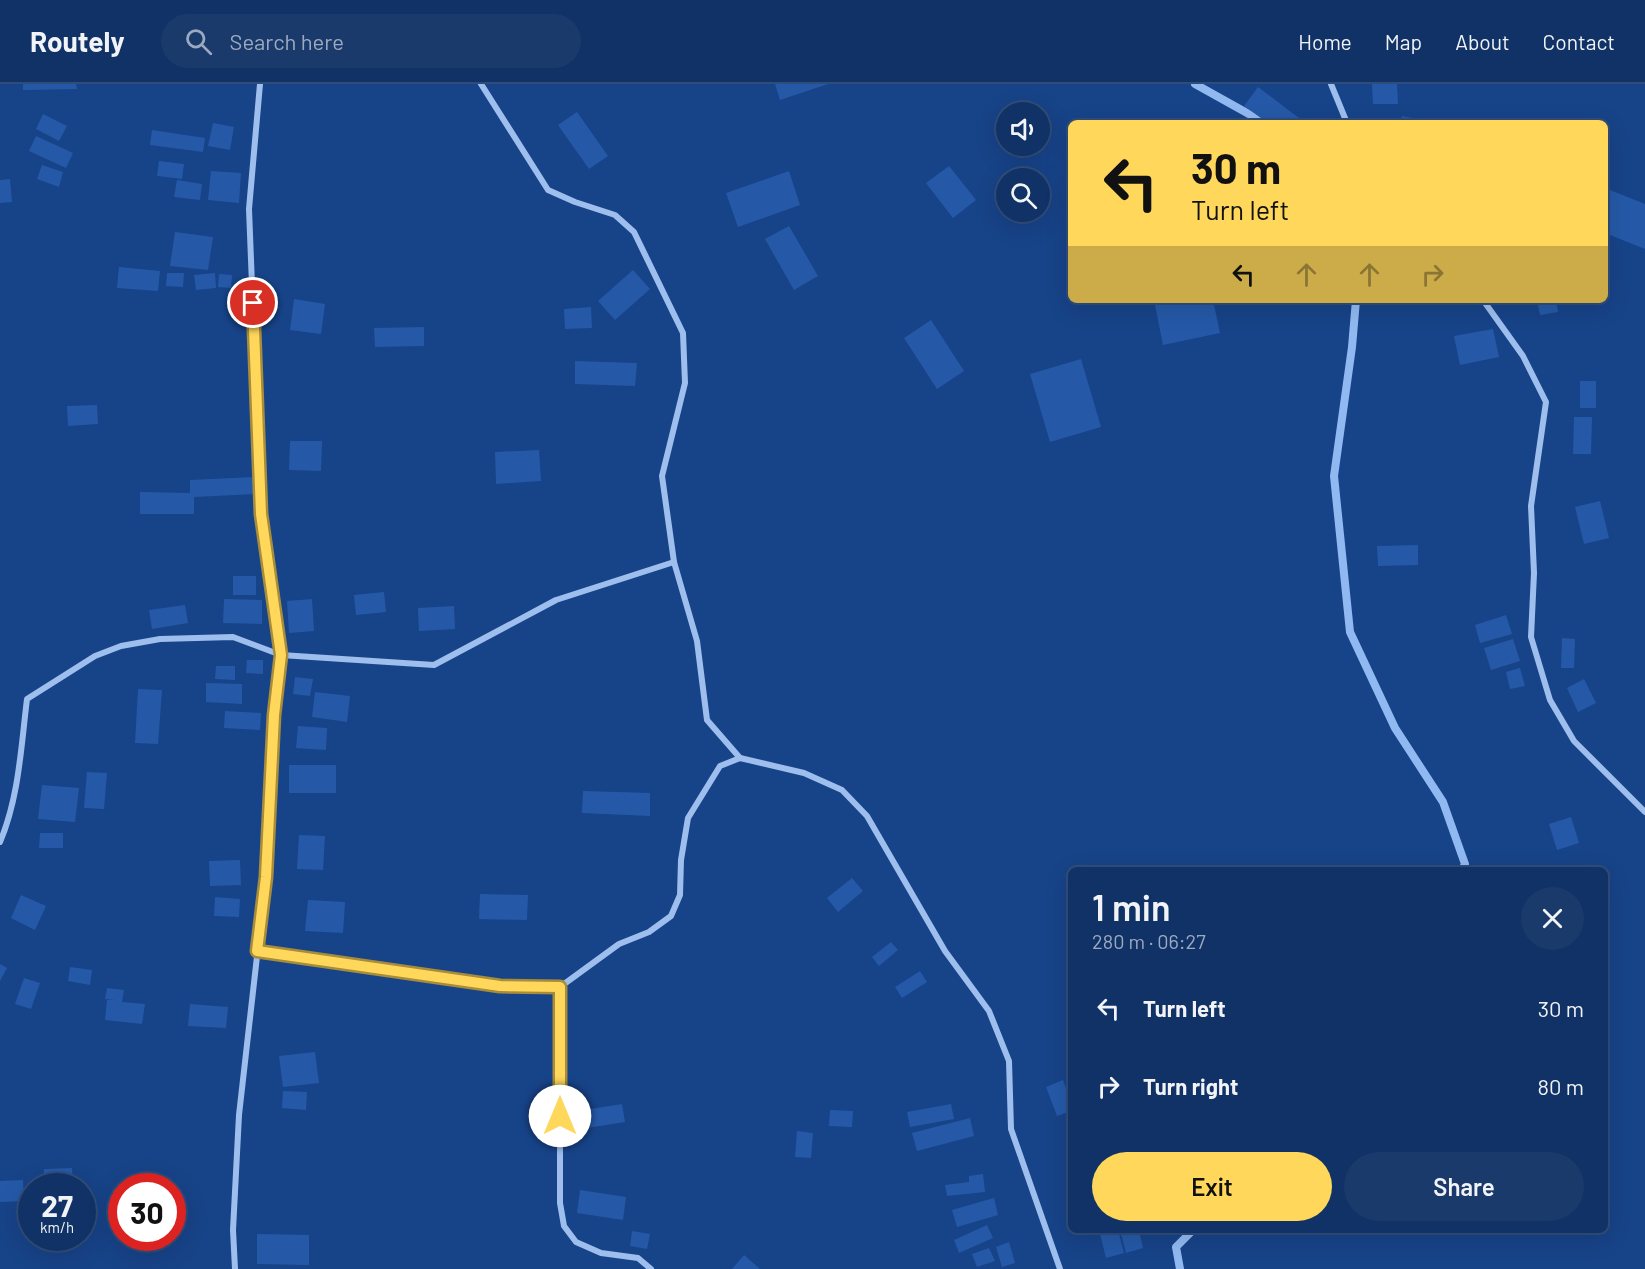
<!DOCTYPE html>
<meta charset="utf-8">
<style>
:root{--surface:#113266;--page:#1a3a6c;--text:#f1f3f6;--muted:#9caabf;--line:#304d7a;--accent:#ffd75b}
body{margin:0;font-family:Barlow,sans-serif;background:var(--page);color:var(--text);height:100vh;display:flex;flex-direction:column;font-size:22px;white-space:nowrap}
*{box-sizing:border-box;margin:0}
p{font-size:20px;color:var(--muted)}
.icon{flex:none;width:33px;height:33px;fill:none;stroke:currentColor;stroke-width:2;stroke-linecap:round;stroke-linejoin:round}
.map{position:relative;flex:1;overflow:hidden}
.sheet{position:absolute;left:1068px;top:783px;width:540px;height:366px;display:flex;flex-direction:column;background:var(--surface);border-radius:9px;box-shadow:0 6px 24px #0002,0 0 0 2px var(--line)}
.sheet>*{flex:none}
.hud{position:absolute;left:1068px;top:36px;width:540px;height:183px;border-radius:9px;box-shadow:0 6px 24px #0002,0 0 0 2px var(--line);background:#ffd75b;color:#111;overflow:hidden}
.tools{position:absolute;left:996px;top:18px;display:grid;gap:12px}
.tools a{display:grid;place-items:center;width:54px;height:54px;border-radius:50%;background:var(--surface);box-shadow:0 6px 24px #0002,0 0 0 2px var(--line);font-size:30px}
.speed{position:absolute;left:18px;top:1089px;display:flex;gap:12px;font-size:30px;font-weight:700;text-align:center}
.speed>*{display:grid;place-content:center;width:78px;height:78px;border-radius:50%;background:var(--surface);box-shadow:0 6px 24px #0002,0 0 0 2px var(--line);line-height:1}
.speed small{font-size:15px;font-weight:400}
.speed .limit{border:9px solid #d22;background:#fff;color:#111}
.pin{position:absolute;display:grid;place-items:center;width:51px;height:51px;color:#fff;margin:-26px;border:3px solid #fff;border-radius:50%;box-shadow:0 2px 6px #0007}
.me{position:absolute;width:66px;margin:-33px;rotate:0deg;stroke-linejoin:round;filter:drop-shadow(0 0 4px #0008)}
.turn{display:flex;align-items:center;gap:21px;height:126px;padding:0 24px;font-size:27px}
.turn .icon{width:78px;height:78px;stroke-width:2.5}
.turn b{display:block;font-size:42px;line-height:51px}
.lanes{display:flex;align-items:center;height:57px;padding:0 24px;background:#0003;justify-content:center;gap:30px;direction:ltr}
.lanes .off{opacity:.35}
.round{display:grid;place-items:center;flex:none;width:63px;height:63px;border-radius:32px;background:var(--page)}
.head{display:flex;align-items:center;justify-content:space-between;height:102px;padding:0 24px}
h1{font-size:36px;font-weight:600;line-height:45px}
.primary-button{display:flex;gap:12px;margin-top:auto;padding:12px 24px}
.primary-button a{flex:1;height:69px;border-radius:36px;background:var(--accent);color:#111;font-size:24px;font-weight:600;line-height:69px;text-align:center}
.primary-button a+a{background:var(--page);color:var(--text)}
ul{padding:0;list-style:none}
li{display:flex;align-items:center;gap:18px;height:78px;padding:0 24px}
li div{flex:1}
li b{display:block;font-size:22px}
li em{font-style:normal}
header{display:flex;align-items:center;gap:36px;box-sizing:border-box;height:84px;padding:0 30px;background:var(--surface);border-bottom:2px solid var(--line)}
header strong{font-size:28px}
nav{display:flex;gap:33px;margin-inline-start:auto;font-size:21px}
.search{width:420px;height:54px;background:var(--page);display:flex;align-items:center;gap:15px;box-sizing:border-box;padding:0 21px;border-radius:33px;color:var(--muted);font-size:22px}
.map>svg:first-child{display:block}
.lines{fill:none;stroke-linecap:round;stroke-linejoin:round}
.stream{stroke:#91b9f1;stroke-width:8}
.building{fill:#2559a7}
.street{stroke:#9ebfee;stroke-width:6}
.route-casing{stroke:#a68c3b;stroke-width:15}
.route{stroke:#ffd75b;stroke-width:10}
</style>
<header>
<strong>Routely</strong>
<div class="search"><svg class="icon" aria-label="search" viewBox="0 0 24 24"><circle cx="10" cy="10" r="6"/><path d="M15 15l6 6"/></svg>Search here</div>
<nav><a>Home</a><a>Map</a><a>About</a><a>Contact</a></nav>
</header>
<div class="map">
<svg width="1645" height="1185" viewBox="0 0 1645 1185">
<rect width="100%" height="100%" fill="#174388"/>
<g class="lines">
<g class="stream">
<path d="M 1195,0 L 1265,39"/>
<path d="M 1356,216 L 1352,263 L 1334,392 L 1350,548 L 1395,644 L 1443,718 L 1465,780 L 1462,786"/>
<path d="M 1180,1185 L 1176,1163 L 1193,1146"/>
</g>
</g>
<g class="building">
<path d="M 23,0 L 76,0 L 77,5 L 23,6 Z"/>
<path d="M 775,0 L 828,0 L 780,16 Z"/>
<path d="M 1372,0 L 1397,0 L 1398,20 L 1373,20 Z"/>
<path d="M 1258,3 L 1299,34 L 1295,39 L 1268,39 L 1244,22 Z"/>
<path d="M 577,28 L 608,72 L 589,85 L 558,41 Z"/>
<path d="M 43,30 L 67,42 L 59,57 L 36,45 Z"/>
<path d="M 1402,32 L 1418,35 L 1417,39 L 1401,39 Z"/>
<path d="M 213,39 L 234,43 L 230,66 L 208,62 Z"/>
<path d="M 152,46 L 205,54 L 203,68 L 150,61 Z"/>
<path d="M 36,52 L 73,69 L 66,84 L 29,67 Z"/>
<path d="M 159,77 L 184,80 L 182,95 L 157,92 Z"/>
<path d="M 42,81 L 63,88 L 59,103 L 37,95 Z"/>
<path d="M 949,82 L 976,116 L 953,134 L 926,99 Z"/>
<path d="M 211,87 L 241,89 L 239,119 L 208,116 Z"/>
<path d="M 789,87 L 800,121 L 738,143 L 726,109 Z"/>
<path d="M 10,95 L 12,118 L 0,119 L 0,96 Z"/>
<path d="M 177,96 L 202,100 L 200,116 L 174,113 Z"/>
<path d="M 1605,104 L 1645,120 L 1645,165 L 1605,149 Z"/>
<path d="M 789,142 L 818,192 L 794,206 L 765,155 Z"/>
<path d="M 175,148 L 213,153 L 208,186 L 170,182 Z"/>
<path d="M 119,183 L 160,187 L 158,207 L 117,204 Z"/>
<path d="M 633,186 L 650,205 L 615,236 L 598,217 Z"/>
<path d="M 167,189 L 184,189 L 183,203 L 166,202 Z"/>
<path d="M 215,189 L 216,204 L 196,206 L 194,191 Z"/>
<path d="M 219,190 L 232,191 L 231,204 L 218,203 Z"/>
<path d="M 294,215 L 325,220 L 321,250 L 290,246 Z"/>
<path d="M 1154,216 L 1213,216 L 1220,249 L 1163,261 Z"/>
<path d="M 1537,216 L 1556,216 L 1558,228 L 1540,231 Z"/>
<path d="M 591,223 L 592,244 L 565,245 L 564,225 Z"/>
<path d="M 931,236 L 964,287 L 937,305 L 904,254 Z"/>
<path d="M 424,243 L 424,262 L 375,263 L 374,244 Z"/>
<path d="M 1493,245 L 1499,273 L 1460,281 L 1454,252 Z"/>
<path d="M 1081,275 L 1101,343 L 1050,358 L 1030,290 Z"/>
<path d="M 575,277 L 637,279 L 635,302 L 575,300 Z"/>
<rect x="1580" y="297" width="16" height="27"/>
<path d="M 97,321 L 98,340 L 68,342 L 67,322 Z"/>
<path d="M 1574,333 L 1592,333 L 1591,370 L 1573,370 Z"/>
<path d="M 290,357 L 322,357 L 321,387 L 289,386 Z"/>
<path d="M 539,366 L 541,397 L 496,400 L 495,368 Z"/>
<path d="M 255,393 L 256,410 L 194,413 L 194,430 L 140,430 L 140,408 L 190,409 L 190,396 Z"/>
<path d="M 1600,417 L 1609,454 L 1584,460 L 1575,423 Z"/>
<path d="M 1418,461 L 1418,481 L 1378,482 L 1377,462 Z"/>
<rect x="233" y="492" width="23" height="19"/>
<path d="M 384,508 L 386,528 L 356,531 L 354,511 Z"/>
<path d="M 224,515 L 262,516 L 262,540 L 223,539 Z"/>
<path d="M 312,515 L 314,547 L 289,549 L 287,517 Z"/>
<path d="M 185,521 L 188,539 L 152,545 L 149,526 Z"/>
<path d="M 454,522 L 455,545 L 419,547 L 418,524 Z"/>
<path d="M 1506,531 L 1512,550 L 1480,559 L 1475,541 Z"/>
<path d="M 1562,554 L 1575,555 L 1574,584 L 1561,584 Z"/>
<path d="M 1513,555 L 1520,577 L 1491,586 L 1484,564 Z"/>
<path d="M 247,576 L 263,576 L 263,590 L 246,589 Z"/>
<path d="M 216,582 L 235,582 L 235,596 L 215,595 Z"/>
<path d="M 1520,584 L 1525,602 L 1510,605 L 1506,588 Z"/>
<path d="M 295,593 L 313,595 L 310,612 L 293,610 Z"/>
<path d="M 1584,595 L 1596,619 L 1578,628 L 1567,604 Z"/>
<path d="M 206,599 L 242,600 L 242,620 L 206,618 Z"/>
<path d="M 138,605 L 162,606 L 158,660 L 135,659 Z"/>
<path d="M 315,608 L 350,612 L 347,638 L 312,633 Z"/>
<path d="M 225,627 L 261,629 L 260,646 L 224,644 Z"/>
<path d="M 298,642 L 327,644 L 326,666 L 296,664 Z"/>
<rect x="289" y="681" width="47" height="28"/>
<path d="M 87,688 L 107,689 L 104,725 L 84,724 Z"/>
<path d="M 42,701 L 79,704 L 75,738 L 38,735 Z"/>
<path d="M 583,707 L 650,709 L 650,732 L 582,729 Z"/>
<path d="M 1571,733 L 1579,759 L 1557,766 L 1549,740 Z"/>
<path d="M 40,749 L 63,749 L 63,764 L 39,764 Z"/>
<path d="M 299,751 L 325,752 L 323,786 L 297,785 Z"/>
<path d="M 240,776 L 241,801 L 210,802 L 209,777 Z"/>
<path d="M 852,794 L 863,807 L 838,828 L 827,814 Z"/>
<path d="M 480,810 L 528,811 L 527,836 L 479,835 Z"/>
<path d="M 21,811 L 46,822 L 35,846 L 11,834 Z"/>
<path d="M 215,813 L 240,815 L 239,833 L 214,832 Z"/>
<path d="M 308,816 L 345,818 L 343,849 L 305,847 Z"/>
<path d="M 891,858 L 898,866 L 879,882 L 872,873 Z"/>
<path d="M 0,880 L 7,884 L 0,897 Z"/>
<path d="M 70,883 L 92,886 L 90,901 L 68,897 Z"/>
<path d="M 920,887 L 927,898 L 902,914 L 895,903 Z"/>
<path d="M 24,894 L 40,899 L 31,925 L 15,920 Z"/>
<path d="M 107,904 L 124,906 L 122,918 L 145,920 L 142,940 L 105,936 L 107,916 L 115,916 L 105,915 Z"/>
<path d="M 190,920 L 228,923 L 226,944 L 188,942 Z"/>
<path d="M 315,968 L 319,999 L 283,1003 L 279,972 Z"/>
<path d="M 1063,996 L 1071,1017 L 1071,1027 L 1057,1032 L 1046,1003 Z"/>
<path d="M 283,1007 L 307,1008 L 306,1026 L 282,1024 Z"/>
<path d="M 622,1020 L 625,1038 L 587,1044 L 584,1026 Z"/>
<path d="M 951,1020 L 954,1035 L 910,1043 L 907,1028 Z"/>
<path d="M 830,1026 L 853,1027 L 852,1043 L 829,1042 Z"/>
<path d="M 970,1034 L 974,1052 L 917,1067 L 912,1049 Z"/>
<path d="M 797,1047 L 813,1049 L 811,1074 L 795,1073 Z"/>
<path d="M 72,1084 L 73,1102 L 44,1102 L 44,1085 Z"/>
<path d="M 983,1090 L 985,1108 L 947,1112 L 945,1101 L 969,1098 L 969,1092 Z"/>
<path d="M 23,1096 L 24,1117 L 0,1118 L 0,1097 Z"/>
<path d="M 580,1106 L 626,1113 L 623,1136 L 577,1129 Z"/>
<path d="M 994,1114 L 998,1131 L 957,1143 L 952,1126 Z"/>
<path d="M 987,1141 L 993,1154 L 959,1169 L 954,1156 Z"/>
<path d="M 1099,1146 L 1118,1146 L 1124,1169 L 1106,1174 Z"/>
<path d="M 1139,1146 L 1143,1164 L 1126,1169 L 1121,1150 Z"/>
<path d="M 632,1147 L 650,1150 L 647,1165 L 630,1162 Z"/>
<path d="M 257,1150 L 309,1151 L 309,1181 L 257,1180 Z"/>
<path d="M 1009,1158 L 1015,1179 L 1002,1183 L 996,1163 Z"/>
<path d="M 989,1164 L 995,1177 L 977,1183 L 972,1170 Z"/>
<path d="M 744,1171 L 760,1185 L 732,1185 Z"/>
</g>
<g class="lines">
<g class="street">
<path d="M 481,0 L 548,106 L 575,118 L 615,131 L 634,148 L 683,249 L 685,299 L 662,392 L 674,478 L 697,557 L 707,636 L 740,674"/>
<path d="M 1331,0 L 1347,39"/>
<path d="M 1483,216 L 1523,272 L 1546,318 L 1531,422 L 1534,489 L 1531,553 L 1550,616 L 1574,657 L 1645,728"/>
<path d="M 0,758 C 19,713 21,663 27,615 L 95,572 L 121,562 L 160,555 L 233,553 L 281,571 L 434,581 L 556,516 L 674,478"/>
<path d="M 257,867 L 500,902 L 560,903 L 619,860 L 649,848 L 671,832 L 680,811 L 681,776 L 688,734 L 720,682 L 740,674 L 804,689 L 842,706 L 867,732 L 945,867 L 989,927 L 1009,977 L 1011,1045 L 1060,1185"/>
<path d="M 560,903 L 560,1119 L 564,1142 L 576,1158 L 601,1169 L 638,1174 L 651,1185"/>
<path d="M 235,1185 L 233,1146 L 239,1031 L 266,793 L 275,631 L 281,571 L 261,430 L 249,125 L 260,0"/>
</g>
</g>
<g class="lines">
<defs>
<path id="route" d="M 253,219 L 261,430 L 281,571 L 274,631 L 266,793 L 257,867 L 500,902 L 560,903 L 560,1032"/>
</defs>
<use href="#route" class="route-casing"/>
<use href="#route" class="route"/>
</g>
</svg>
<div class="tools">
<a><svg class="icon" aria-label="sound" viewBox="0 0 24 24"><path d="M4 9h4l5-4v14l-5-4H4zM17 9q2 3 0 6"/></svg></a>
<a><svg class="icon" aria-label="search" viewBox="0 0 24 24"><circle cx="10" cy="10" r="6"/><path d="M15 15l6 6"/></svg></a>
</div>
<div class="speed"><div>27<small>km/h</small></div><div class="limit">30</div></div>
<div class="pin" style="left:253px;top:219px;background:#d93025"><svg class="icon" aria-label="arrive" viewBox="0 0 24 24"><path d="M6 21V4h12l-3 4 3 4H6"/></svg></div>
<svg class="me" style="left:560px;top:1032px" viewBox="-20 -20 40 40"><circle r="19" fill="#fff"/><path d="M0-13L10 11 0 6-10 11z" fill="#ffd75b"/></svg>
<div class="hud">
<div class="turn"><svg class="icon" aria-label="left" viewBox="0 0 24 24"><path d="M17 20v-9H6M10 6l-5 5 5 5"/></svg><div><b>30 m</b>Turn left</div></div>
<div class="lanes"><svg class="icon" aria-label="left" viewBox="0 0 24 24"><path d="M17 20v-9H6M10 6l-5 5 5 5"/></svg><svg class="icon off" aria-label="ahead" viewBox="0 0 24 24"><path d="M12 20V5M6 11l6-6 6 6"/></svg><svg class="icon off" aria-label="ahead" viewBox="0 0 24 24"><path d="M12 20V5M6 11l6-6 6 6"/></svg><svg class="icon off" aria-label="right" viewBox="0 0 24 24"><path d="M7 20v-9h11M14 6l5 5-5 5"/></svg></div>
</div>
<section class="sheet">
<div class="head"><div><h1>1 min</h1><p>280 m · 06:27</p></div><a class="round"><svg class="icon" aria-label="close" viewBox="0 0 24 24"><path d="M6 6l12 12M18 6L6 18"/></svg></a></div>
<ul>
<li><svg class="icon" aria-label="left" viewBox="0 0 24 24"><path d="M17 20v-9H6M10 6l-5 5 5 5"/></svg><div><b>Turn left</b></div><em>30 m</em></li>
<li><svg class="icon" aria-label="right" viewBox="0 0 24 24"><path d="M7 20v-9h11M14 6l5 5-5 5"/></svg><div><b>Turn right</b></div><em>80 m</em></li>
</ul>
<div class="primary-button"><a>Exit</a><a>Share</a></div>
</section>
</div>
